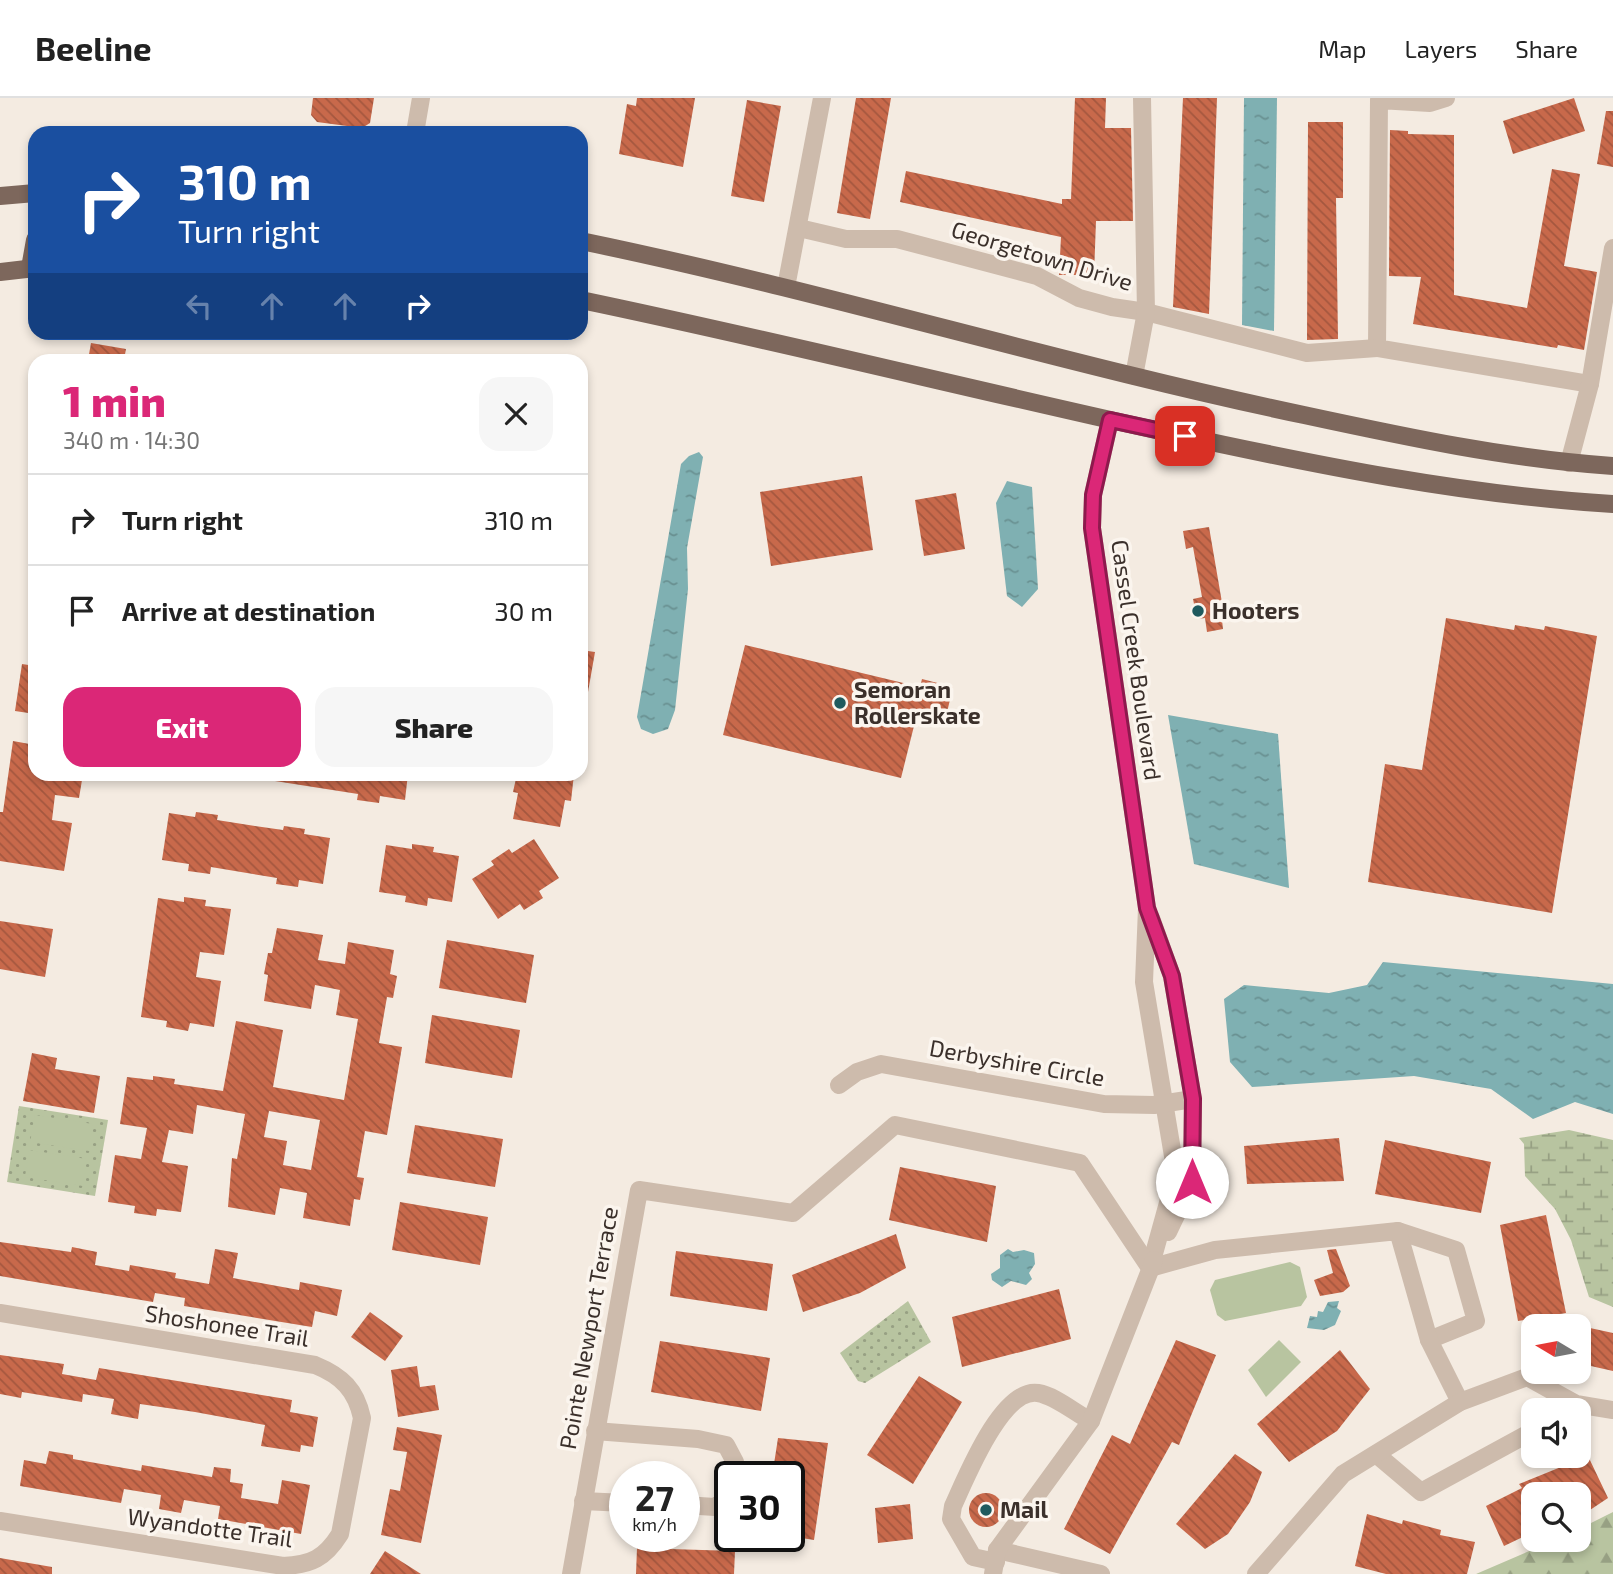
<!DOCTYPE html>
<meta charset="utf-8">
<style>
:root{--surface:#fff;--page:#f6f6f6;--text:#222;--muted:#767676;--line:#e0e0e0;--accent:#db2777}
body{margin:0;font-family:"Exo 2",sans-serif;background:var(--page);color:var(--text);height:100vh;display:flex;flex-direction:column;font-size:26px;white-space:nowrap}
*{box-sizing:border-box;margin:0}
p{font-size:23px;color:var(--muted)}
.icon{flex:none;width:38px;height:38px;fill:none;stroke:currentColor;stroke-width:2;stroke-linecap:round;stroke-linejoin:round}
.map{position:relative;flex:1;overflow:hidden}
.side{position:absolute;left:28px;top:256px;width:560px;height:427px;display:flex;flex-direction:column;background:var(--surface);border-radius:21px;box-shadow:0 4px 10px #0003}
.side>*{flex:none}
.hud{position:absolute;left:28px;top:28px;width:560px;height:214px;border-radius:21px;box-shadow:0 4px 10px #0003;background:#1a4fa0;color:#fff;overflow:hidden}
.needle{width:46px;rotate:280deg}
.tools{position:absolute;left:1521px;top:1216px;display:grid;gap:14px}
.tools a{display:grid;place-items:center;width:70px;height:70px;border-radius:14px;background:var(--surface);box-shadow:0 4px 10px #0003;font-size:35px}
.speed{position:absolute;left:609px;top:1363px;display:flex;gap:14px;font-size:35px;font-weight:700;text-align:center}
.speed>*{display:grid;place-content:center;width:91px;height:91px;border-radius:50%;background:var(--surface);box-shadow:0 4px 10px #0003;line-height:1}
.speed small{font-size:18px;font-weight:400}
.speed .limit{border:4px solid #111;border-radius:10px;background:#fff;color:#111}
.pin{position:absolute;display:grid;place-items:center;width:60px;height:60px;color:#fff;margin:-30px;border-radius:14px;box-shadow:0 4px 10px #0006}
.me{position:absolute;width:77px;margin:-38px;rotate:0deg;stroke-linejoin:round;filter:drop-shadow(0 0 5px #0008)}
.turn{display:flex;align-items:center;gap:24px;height:147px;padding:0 35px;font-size:32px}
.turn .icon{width:91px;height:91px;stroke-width:2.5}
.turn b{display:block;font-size:49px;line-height:60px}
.lanes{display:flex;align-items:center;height:66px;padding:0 35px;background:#0003;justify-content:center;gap:35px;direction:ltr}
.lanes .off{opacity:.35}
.round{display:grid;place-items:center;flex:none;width:74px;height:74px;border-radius:21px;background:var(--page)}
.headline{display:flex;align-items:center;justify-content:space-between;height:119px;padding:0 35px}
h1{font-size:42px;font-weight:800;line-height:52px;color:var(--accent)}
.primary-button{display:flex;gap:14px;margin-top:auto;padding:14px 35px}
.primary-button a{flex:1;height:80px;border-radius:21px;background:var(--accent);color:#fff;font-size:28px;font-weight:800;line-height:80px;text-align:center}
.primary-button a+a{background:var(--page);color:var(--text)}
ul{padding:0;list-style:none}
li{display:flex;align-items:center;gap:21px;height:91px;padding:0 35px;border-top:2px solid var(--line)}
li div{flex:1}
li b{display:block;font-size:26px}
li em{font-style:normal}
header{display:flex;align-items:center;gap:42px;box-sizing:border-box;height:98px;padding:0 35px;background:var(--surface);border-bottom:2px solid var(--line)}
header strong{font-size:33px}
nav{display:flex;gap:38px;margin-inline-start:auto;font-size:24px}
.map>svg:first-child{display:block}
.forest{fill:url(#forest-firs)}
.wetland{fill:url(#wetland-marsh)}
.park{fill:url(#park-dots)}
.pitch{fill:#b8c4a0}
.water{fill:url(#water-ripples)}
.building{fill:url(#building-back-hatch);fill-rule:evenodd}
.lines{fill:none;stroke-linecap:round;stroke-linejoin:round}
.minor{stroke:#cdbbac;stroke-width:18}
.primary{stroke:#7d675c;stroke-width:18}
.route-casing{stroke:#8e194d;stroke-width:18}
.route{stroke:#db2777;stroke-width:12}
.poi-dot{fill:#1f5a5e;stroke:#fbf5ee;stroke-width:2.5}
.labels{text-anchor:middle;stroke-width:7;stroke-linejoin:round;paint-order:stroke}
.street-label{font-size:23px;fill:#3b302b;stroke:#fbf5ee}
.poi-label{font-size:23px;font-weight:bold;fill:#3b302b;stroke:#fbf5ee;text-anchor:start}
</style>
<header>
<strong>Beeline</strong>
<nav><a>Map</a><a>Layers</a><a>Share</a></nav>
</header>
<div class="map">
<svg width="1613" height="1476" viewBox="0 0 1613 1476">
<defs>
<pattern id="forest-firs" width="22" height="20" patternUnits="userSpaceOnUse" patternTransform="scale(1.75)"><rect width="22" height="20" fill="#b8c4a0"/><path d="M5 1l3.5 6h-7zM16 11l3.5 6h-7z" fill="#97a083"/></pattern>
<pattern id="wetland-marsh" width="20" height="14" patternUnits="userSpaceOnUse" patternTransform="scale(1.75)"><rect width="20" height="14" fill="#b8c4a0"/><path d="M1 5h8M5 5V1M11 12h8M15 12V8" fill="none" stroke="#97a083"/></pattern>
<pattern id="park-dots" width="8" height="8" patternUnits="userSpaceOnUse" patternTransform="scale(1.75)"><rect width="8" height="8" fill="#b8c4a0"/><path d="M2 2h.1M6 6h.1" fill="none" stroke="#97a083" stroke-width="1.8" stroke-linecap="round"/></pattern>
<pattern id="water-ripples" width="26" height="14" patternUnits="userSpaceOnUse" patternTransform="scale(1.75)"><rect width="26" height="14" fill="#7fb0b2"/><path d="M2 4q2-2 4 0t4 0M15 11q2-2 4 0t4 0" fill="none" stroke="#699091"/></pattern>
<pattern id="building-back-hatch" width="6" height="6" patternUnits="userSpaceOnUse" patternTransform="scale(1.75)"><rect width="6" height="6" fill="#c8694b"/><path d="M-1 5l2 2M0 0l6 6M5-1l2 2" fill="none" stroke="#a4573f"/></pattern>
</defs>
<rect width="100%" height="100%" fill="#f4ebe1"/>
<path class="forest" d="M 1613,1414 L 1613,1476 L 1476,1476 L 1555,1442 L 1578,1442 L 1579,1431 Z"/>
<path class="wetland" d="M 1569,1032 L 1613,1042 L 1613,1209 L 1589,1199 L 1571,1142 L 1555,1111 L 1525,1078 L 1524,1046 L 1519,1040 Z"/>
<g class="park">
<path d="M 19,1008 L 108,1022 L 95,1098 L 7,1084 Z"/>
<path d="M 908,1203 L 931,1244 L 865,1285 L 858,1283 L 840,1255 Z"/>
</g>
<g class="pitch">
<path d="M 35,1017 L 93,1026 L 89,1053 L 30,1044 Z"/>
<path d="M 29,1052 L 87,1061 L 83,1088 L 25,1079 Z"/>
<path d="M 1290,1164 L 1300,1169 L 1307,1199 L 1301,1208 L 1225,1223 L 1217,1217 L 1210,1192 L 1215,1182 Z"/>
<path d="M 1279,1242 L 1301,1264 L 1266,1299 L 1248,1272 Z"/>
</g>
<g class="water">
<path d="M 1244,0 L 1277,0 L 1274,233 L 1242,227 Z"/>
<path d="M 699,354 L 703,359 L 687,450 L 688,491 L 675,612 L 668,631 L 653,636 L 641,631 L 637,619 L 681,366 L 689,358 Z"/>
<path d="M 1007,383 L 1032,389 L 1038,491 L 1022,509 L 1007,498 L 996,405 Z"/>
<path d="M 1168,617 L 1278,636 L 1289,790 L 1194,766 Z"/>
<path d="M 1383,864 L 1613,886 L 1613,1016 L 1575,1004 L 1533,1021 L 1491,991 L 1414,978 L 1252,989 L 1230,964 L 1224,901 L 1244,887 L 1329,895 L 1367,887 Z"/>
<path d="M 1008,1151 L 1013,1154 L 1024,1152 L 1034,1155 L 1035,1166 L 1029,1175 L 1032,1181 L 1026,1187 L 1011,1183 L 1002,1189 L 992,1182 L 991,1176 L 1000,1170 L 1000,1157 Z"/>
<path d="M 1339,1203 L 1337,1210 L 1341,1213 L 1335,1227 L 1324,1232 L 1307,1230 L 1310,1218 L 1317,1219 L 1318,1213 L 1323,1214 L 1328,1204 Z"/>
</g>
<g class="building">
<path d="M 313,0 L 374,0 L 370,25 L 362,30 L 317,24 L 311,17 Z"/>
<path d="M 637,0 L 695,0 L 683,69 L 619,56 L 627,6 L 636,8 Z"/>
<path d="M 856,0 L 891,0 L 870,121 L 837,115 Z"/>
<path d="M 1075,0 L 1106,0 L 1105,30 L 1131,30 L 1133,123 L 1096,123 L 1094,177 L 1059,177 L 1061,139 L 900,104 L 906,73 L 1062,106 L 1062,101 L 1071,101 Z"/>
<path d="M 1183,0 L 1217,0 L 1209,216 L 1173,209 Z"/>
<path d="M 1574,0 L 1585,33 L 1513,56 L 1503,23 Z"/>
<path d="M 747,2 L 781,8 L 764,104 L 731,98 Z"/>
<path d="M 1606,13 L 1613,13 L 1613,69 L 1597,66 Z"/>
<path d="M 1308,24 L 1343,24 L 1343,100 L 1336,100 L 1338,241 L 1307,242 Z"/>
<path d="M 1390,32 L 1408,33 L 1408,36 L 1454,37 L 1454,197 L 1527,210 L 1552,71 L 1580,76 L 1564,168 L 1597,174 L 1584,252 L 1558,247 L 1557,250 L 1413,226 L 1421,179 L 1389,178 Z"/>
<path d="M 91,245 L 126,251 L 124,262 L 88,262 Z"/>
<path d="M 862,378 L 873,452 L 771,468 L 760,394 Z"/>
<path d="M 956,395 L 965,451 L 924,458 L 915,402 Z"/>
<path d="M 1209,429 L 1225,522 L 1222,522 L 1223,531 L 1207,534 L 1205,520 L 1197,521 L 1193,501 L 1202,499 L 1193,449 L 1186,451 L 1183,433 Z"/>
<path d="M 1446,520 L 1514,532 L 1515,527 L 1544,532 L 1545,528 L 1597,538 L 1552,815 L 1368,784 L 1385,666 L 1422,672 Z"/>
<path d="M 745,547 L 920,589 L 922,581 L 953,589 L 944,627 L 916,620 L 901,680 L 723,637 Z"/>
<path d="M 581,552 L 595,554 L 588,594 L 581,594 Z"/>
<path d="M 22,566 L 35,568 L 35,616 L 15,613 Z"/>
<path d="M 13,643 L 35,647 L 35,676 L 83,676 L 79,700 L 55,697 L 52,722 L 72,725 L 64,773 L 0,763 L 0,714 L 3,714 Z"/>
<path d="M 275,676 L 408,676 L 405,702 L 380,698 L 379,705 L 357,702 L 358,696 L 275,683 Z"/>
<path d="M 517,676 L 574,676 L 571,703 L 565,702 L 560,729 L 513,721 L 518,695 L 513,694 Z"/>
<path d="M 196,714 L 218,717 L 217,722 L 255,728 L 283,732 L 284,728 L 305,731 L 304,736 L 330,740 L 323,786 L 299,782 L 298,789 L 276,786 L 277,780 L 211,769 L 210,776 L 188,773 L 189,766 L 162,762 L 169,715 L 195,719 Z"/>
<path d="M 534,741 L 559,780 L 539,793 L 543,800 L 524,812 L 520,806 L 498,821 L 472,781 L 494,767 L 491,763 L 509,751 L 512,755 Z"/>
<path d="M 412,746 L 434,749 L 433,754 L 459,758 L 452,804 L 428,800 L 427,808 L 405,804 L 406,798 L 379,794 L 386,747 L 412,751 Z"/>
<path d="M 184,799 L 206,802 L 205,808 L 231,811 L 224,857 L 200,854 L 196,879 L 221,883 L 214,929 L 190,925 L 188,933 L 166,929 L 167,923 L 141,919 L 158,800 L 184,804 Z"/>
<path d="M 0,823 L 53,831 L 45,879 L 0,871 Z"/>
<path d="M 277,830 L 323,837 L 318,862 L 345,866 L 348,844 L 394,852 L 390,876 L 397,878 L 393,900 L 387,899 L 379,945 L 402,949 L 387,1037 L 365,1033 L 357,1079 L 364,1080 L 360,1102 L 354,1101 L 350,1128 L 303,1120 L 307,1095 L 280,1090 L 275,1117 L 228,1109 L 232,1060 L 237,1061 L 245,1016 L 197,1007 L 193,1036 L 169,1032 L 162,1064 L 188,1068 L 181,1114 L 157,1111 L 156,1118 L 134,1115 L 135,1108 L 108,1104 L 115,1057 L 141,1061 L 147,1030 L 120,1026 L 127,979 L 153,982 L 153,978 L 175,981 L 174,986 L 223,993 L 236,923 L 283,932 L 273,989 L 344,1002 L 358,921 L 336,917 L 340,892 L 315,887 L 311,911 L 264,903 L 268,877 L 264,876 L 268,855 L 272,855 ZM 269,1013 L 320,1022 L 311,1072 L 283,1067 L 287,1043 L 264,1039 Z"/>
<path d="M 447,842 L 534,857 L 526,905 L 439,890 Z"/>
<path d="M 432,917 L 520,932 L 512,980 L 425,965 Z"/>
<path d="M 32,955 L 57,960 L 55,971 L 100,978 L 94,1015 L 23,1003 Z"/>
<path d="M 415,1027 L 503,1041 L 495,1089 L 407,1075 Z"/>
<path d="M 1339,1040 L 1344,1083 L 1247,1086 L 1244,1048 Z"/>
<path d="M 1385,1042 L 1491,1064 L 1481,1115 L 1375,1096 Z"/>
<path d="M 900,1069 L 996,1088 L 987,1144 L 889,1122 Z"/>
<path d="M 400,1104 L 488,1119 L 480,1167 L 392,1152 Z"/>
<path d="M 1546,1117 L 1566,1215 L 1518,1223 L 1500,1127 Z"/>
<path d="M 896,1136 L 906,1170 L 860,1195 L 803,1214 L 792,1177 Z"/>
<path d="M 0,1144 L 71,1154 L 72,1149 L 97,1154 L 95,1167 L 129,1173 L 130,1167 L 176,1175 L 175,1180 L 209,1186 L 215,1151 L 238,1155 L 233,1180 L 299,1192 L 300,1184 L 342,1192 L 337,1218 L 315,1213 L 312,1229 L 184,1208 L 185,1200 L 155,1195 L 153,1204 L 0,1178 Z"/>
<path d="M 1336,1151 L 1350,1188 L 1343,1194 L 1320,1198 L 1314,1182 L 1333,1175 L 1327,1152 Z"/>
<path d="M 676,1153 L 773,1166 L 767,1213 L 670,1198 Z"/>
<path d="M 1059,1191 L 1071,1241 L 962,1269 L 952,1219 Z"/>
<path d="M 370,1214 L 403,1238 L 385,1263 L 351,1239 Z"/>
<path d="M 1590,1230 L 1613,1235 L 1613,1273 L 1582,1266 Z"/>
<path d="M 1176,1242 L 1216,1257 L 1179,1347 L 1172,1344 L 1110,1456 L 1064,1431 L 1112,1337 L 1130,1346 Z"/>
<path d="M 660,1243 L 770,1260 L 761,1313 L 651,1294 Z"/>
<path d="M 1340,1252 L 1370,1291 L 1337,1333 L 1289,1364 L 1257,1326 Z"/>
<path d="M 0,1257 L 64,1266 L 62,1276 L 96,1282 L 99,1270 L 292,1302 L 290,1314 L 318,1319 L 313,1349 L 301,1347 L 300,1354 L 261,1348 L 265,1327 L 195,1314 L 140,1306 L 138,1321 L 111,1316 L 114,1301 L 83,1296 L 82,1304 L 22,1294 L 21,1300 L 0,1296 Z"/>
<path d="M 417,1268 L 420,1289 L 435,1287 L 439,1312 L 398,1319 L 391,1272 Z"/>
<path d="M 919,1278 L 962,1304 L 913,1386 L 867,1357 Z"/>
<path d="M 397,1329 L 442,1337 L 421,1445 L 381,1437 L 390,1391 L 400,1393 L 407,1354 L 393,1352 Z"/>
<path d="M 778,1340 L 828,1345 L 814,1442 L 789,1438 L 789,1379 L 772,1379 Z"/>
<path d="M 49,1353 L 73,1357 L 73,1361 L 141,1373 L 142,1367 L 212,1379 L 214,1369 L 231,1371 L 230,1384 L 243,1386 L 241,1400 L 278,1406 L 282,1382 L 310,1387 L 301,1436 L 218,1421 L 220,1408 L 184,1402 L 181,1415 L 159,1411 L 161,1397 L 124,1391 L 121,1405 L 20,1388 L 24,1362 L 46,1366 Z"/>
<path d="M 1235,1356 L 1262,1374 L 1250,1404 L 1228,1436 L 1205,1451 L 1176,1426 Z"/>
<path d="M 1588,1358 L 1608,1400 L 1578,1420 L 1578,1396 L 1533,1396 L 1533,1434 L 1504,1448 L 1486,1408 L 1522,1390 L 1519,1386 Z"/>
<circle cx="986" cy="1412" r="17"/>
<path d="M 910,1406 L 913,1441 L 878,1445 L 875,1410 Z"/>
<path d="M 1367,1416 L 1402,1426 L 1403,1422 L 1441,1432 L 1440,1437 L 1475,1444 L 1467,1476 L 1386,1476 L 1355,1468 Z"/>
<path d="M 637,1450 L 735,1453 L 734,1476 L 636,1476 Z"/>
<path d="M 385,1453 L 421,1476 L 370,1476 Z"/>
<path d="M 0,1460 L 52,1469 L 52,1476 L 0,1476 Z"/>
</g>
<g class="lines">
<g class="minor">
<path d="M 1446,0 L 1430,5 L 1379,2 L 1377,250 L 1590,286"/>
<path d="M 415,35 L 421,0"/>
<path d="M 799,130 L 846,141 L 897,141 L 1037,178 L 1079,200 L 1112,209 L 1146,214 L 1307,255 L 1377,250"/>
<path d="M 786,189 L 822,0"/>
<path d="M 1134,278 L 1146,214 L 1142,0"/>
<path d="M 1110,322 L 1093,397 L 1092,430 L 1147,810 L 1144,884 L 1176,1076 L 1150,1170"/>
<path d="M 1569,365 L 1590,286 L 1613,150"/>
<path d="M 1151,820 L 1172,878 L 1193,1001 L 1192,1084 L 1168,1134"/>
<path d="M 839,987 L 857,974 L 881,966 L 1104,1006 L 1154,1007 L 1193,1001"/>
<path d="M 1398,1133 L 1456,1152 L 1476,1223 L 1429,1242"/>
<path d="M 1150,1170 L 1215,1152 L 1398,1133 L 1429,1242 L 1460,1304"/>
<path d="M 0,1215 L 315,1267 C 342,1278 356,1292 362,1320 L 340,1436 C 325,1460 311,1467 283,1468 L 0,1423"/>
<path d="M 595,1333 L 698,1341 L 726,1347 L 735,1364 L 735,1379"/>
<path d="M 1376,1356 L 1421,1394 L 1533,1333"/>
<path d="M 583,1403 L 625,1405"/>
<path d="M 684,1407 L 715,1409 L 730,1399"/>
<path d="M 997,1452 L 1101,1476"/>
<path d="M 996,1464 L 973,1459 L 951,1421 L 953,1408 C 966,1380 1002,1289 1038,1295 C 1056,1298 1075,1315 1091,1323"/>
<path d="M 571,1476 L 639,1092 L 793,1115 L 895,1027 L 1080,1065 L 1150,1170"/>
<path d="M 993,1476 L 997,1452 L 1091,1323 L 1154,1162"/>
<path d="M 1256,1476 L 1343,1376 L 1460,1304 L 1527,1279 L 1576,1306 L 1613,1312"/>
</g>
<g class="primary">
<path d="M 0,98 L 35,95"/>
<path d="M 581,143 C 824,193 1061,266 1304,317 C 1406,339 1509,361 1613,368"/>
<path d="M 30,170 L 35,142"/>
<path d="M 0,174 L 35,170"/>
<path d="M 581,202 C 778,243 973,292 1169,335 C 1316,367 1463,397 1613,406"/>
</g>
</g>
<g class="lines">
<defs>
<path id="route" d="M 1185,338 L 1110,322 L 1093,397 L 1092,430 L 1147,810 L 1172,878 L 1193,1001 L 1192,1084"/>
</defs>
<use href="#route" class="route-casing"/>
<use href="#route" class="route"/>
</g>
<g class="poi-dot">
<circle cx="1198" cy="513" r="7"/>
<circle cx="840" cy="605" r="7"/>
<circle cx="986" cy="1412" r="7"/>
</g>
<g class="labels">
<g class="street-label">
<text transform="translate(1042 158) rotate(17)" y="8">Georgetown Drive</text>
<text transform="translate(1136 562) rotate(82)" y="8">Cassel Creek Boulevard</text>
<text transform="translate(1017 965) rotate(10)" y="8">Derbyshire Circle</text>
<text transform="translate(227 1228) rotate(9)" y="8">Shoshonee Trail</text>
<text transform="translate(589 1230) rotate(-80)" y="8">Pointe Newport Terrace</text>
<text transform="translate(210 1430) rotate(8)" y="8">Wyandotte Trail</text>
</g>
<g class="poi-label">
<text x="1212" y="521">Hooters</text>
<text x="854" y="600">Semoran<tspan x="854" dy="26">Rollerskate</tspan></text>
<text x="1000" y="1420">Mail</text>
</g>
</g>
</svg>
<div class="tools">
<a><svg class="needle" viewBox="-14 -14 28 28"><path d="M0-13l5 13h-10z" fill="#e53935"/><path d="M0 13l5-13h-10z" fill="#767676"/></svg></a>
<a><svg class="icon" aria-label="sound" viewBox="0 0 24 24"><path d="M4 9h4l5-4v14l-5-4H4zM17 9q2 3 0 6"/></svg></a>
<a><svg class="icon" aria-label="search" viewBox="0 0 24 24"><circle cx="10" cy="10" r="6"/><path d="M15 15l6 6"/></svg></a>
</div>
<div class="speed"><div>27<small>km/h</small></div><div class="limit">30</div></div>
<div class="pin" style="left:1185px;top:338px;background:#d93025"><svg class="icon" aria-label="arrive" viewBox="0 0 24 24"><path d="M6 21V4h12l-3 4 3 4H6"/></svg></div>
<svg class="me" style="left:1192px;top:1084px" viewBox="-20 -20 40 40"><circle r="19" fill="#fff"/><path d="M0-13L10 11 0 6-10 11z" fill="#db2777"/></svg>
<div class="hud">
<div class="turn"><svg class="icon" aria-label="right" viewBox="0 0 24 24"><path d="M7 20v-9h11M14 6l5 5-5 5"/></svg><div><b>310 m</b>Turn right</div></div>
<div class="lanes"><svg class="icon off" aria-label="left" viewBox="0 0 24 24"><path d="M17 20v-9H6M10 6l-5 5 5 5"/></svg><svg class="icon off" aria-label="ahead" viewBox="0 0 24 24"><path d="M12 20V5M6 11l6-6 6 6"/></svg><svg class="icon off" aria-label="ahead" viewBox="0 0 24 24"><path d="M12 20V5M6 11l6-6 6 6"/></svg><svg class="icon" aria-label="right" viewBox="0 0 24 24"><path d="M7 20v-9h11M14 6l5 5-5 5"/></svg></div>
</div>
<section class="side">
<div class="headline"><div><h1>1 min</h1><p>340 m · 14:30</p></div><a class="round"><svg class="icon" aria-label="close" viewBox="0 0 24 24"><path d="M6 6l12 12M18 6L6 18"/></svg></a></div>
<ul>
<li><svg class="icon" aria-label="right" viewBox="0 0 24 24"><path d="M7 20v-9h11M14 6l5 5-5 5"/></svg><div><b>Turn right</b></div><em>310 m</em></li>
<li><svg class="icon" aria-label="arrive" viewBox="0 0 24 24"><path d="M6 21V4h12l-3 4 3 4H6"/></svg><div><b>Arrive at destination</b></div><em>30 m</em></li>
</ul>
<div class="primary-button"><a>Exit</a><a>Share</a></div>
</section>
</div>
